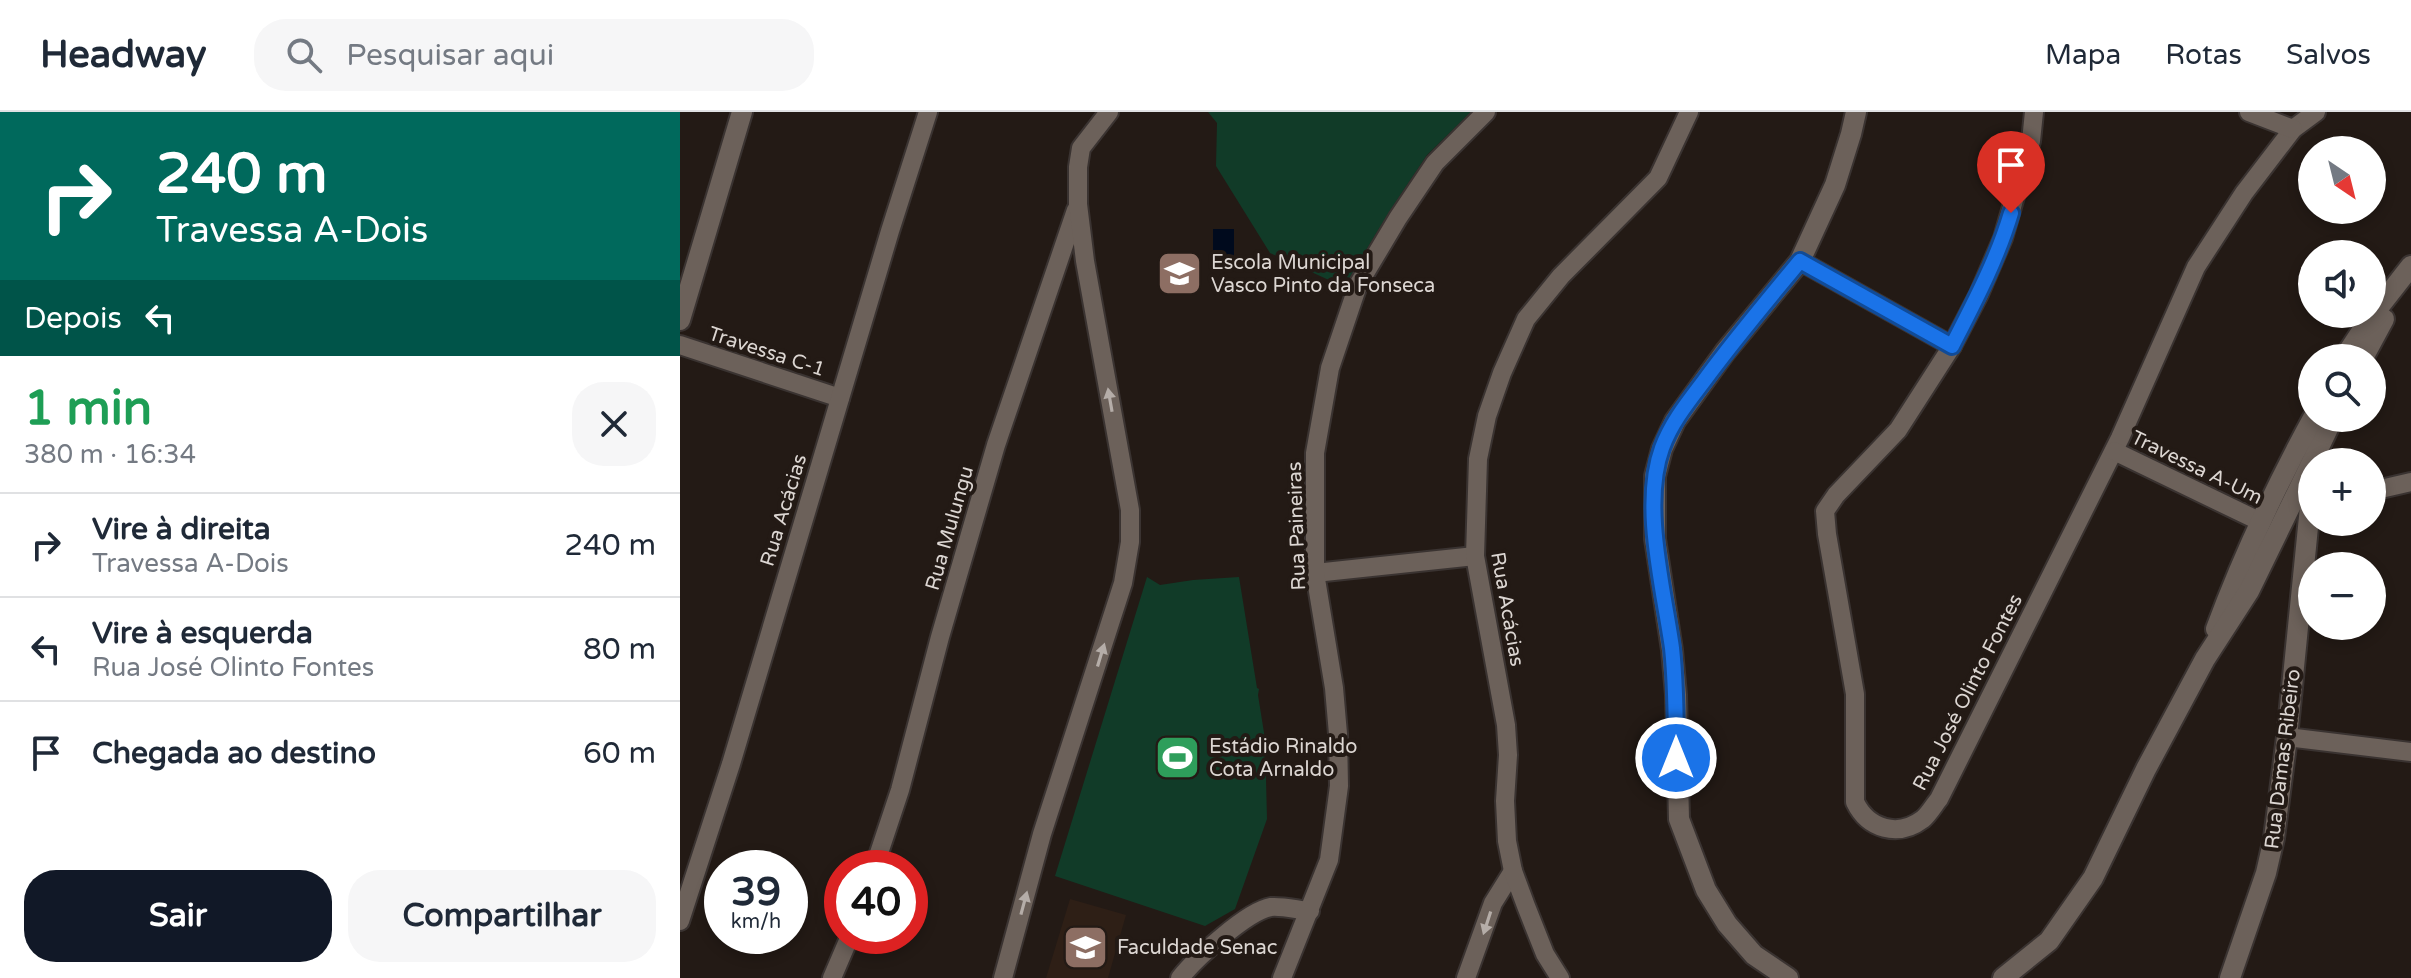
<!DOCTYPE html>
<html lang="pt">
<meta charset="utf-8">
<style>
:root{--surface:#fff;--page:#f6f6f7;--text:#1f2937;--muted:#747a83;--line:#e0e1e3;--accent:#111827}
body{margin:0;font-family:"Varela Round",sans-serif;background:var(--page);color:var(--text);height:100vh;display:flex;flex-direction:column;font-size:30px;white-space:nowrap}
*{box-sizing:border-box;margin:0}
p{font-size:26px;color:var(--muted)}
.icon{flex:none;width:44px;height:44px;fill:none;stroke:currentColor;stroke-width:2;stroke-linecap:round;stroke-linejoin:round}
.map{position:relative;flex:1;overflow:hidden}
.details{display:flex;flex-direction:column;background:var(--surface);width:680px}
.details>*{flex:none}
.top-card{background:#00695c;color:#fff;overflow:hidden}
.needle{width:52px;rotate:145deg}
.fabs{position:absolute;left:1618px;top:24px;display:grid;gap:16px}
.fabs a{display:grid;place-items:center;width:88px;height:88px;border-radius:50%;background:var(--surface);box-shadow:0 4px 12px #0003;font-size:40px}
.speed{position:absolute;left:24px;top:738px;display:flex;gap:16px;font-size:40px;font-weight:700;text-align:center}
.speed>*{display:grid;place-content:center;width:104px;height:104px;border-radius:50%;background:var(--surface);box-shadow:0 4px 12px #0003;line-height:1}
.speed small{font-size:20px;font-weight:400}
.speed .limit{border:12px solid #d22;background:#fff;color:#111}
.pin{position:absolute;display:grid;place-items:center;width:68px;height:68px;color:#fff;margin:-82px -34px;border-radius:50% 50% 50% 0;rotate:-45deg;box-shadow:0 0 8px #0007}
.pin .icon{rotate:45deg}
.me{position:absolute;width:88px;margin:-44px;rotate:0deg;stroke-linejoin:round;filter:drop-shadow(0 0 6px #0008)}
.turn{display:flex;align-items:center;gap:28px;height:168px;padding:0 24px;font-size:36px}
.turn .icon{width:104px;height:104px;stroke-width:2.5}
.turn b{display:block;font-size:56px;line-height:68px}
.then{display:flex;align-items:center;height:76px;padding:0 24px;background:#0003;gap:16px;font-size:30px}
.round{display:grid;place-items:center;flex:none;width:84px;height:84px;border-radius:32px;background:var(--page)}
.overview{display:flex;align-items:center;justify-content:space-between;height:136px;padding:0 24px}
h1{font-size:48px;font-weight:700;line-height:60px;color:#1e9e55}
.primary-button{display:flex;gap:16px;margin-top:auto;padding:16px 24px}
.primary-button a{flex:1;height:92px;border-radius:32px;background:var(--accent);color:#fff;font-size:32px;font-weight:700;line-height:92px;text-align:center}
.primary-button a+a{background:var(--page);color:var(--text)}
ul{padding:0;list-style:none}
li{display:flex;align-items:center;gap:24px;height:104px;padding:0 24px;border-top:2px solid var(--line)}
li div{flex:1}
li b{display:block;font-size:30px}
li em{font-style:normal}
header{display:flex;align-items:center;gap:48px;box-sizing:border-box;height:112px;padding:0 40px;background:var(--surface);border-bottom:2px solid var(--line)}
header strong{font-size:38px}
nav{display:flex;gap:44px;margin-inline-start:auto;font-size:28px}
.search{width:560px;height:72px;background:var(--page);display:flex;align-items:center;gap:20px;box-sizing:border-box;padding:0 28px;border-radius:32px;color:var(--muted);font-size:30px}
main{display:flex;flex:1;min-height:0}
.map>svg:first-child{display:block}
.built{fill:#2e1f16}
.green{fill:#113b28}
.water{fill:#000a1d}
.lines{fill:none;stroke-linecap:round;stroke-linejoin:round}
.minor-casing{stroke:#3a3331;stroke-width:22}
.tertiary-casing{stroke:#3a3331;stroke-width:24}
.minor{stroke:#6c615a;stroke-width:18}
.tertiary{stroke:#6c615a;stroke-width:20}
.oneway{fill:#b5ada8}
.route-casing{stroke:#114b97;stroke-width:20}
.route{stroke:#1a73e8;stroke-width:14}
.labels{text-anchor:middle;stroke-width:8;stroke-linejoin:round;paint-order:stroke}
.poi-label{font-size:20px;fill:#dcd6d2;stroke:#231a15;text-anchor:start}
.street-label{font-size:20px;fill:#dcd6d2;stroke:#231a15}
</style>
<header>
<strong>Headway</strong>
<div class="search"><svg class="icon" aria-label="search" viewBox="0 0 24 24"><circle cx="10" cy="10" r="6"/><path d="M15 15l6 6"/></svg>Pesquisar aqui</div>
<nav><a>Mapa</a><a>Rotas</a><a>Salvos</a></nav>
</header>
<main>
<section class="details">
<div class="top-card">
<div class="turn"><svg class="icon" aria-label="right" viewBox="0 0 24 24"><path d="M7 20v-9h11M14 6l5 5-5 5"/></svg><div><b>240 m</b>Travessa A-Dois</div></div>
<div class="then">Depois<svg class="icon" aria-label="left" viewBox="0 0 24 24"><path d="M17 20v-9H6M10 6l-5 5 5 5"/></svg></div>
</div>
<div class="overview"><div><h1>1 min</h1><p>380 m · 16:34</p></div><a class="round"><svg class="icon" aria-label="close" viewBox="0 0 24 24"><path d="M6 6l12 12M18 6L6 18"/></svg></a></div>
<ul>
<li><svg class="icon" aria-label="right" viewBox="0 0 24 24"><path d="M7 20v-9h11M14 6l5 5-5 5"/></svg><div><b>Vire à direita</b><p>Travessa A-Dois</p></div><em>240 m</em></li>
<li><svg class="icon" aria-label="left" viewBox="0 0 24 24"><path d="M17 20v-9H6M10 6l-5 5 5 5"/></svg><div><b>Vire à esquerda</b><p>Rua José Olinto Fontes</p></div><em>80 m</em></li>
<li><svg class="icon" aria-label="arrive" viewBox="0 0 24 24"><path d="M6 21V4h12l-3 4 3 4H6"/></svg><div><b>Chegada ao destino</b></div><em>60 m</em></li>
</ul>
<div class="primary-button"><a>Sair</a><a>Compartilhar</a></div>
</section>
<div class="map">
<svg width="1731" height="866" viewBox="0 0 1731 866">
<rect width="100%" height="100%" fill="#231a15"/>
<path class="built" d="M 390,787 L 446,803 L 428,866 L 366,866 Z"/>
<g class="green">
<path d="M 528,0 L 791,0 L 747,43 L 709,100 L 664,175 L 590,141 L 536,54 L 537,11 Z"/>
<path d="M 467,465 L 480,473 L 513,468 L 559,465 L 577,576 L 579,577 L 578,583 L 585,627 L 587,707 L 555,797 L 525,814 L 375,764 Z"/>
</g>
<path class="water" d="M 533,117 L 554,117 L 554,151 L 533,153 Z"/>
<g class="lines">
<defs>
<g id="minor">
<path d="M 1354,0 L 1351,29 L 1323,126 L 1299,182 L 1272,234 L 1218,318 L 1156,383 L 1145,399 L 1147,422 L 1175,582 L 1175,690 C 1188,717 1218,726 1243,707 C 1249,702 1254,693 1259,687 L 1440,326 L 1516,155 L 1564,81 L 1613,17 L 1636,0"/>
<path d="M 1569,0 L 1613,17"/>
<path d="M 1120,149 L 1272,234"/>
<path d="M 0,233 L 160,286"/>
<path d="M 1434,339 L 1581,410"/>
<path d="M 1692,379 L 1731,370"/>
<path d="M 635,461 L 795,444"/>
<path d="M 1607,625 L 1731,640"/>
<path d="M 194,756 L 220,678 L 260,525 L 316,333 L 396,98"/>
<path d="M 0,809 L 51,652 L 210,119 L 248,0"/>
<path d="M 152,866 L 170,824"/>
<path d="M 323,866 L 362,722 L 443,471 L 450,430 L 450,398 L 405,149 L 398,92 L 398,55 L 401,36 L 429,0"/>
<path d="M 500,866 C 515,847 567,799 591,795 C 603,794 618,798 630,799"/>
<path d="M 602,866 L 649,748 L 659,674 L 658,622 L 654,576 L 635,461 L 635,341 L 650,256 L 678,173 L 718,106 L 755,51 L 806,0"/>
<path d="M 786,866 L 813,791 L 833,759"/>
<path d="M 880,866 L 865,842 L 846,794 L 833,759 L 827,729 L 825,689 L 828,643 L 826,613 L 795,444 L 798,347 L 807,304 L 822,261 L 846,207 L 881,164 L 978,66 L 1009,0"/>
</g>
<g id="tertiary">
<path d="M 0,208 L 62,0"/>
<path d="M 1664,246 L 1691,205 L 1731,154"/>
<path d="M 1683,246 L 1704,207"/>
<path d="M 1632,350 L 1653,306"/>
<path d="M 1536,517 C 1563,444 1596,374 1633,306"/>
<path d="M 1108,866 L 1074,843 L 1047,812 L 1026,778 L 999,707 L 996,583 L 992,538 L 975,427 L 975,364 L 982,337 L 995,309 L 1045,240 L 1120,149 L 1155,73 L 1171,22 L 1176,0"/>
<path d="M 1323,866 L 1369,829 L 1413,766 L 1466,657 L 1525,547 L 1569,479 L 1632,350"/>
<path d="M 1550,866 L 1586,761 L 1594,726 L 1607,625 L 1632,375"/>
</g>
</defs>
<use href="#minor" class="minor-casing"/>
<use href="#tertiary" class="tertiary-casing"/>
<use href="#minor" class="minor"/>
<use href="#tertiary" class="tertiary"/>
</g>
<defs><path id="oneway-solid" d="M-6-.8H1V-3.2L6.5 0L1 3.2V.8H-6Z" transform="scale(2)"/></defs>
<g class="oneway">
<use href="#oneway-solid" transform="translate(430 288) rotate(-100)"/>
<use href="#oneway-solid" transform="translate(421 543) rotate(-73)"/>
<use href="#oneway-solid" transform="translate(344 791) rotate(-75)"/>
<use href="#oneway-solid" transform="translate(807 811) rotate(108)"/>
</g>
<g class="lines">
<defs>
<path id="route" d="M 996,646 C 996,610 996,573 992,536 C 984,478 961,393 982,336 C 991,311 1008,290 1024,269 C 1054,228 1087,189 1120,149 L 1272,234 C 1294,191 1317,148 1331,101"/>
</defs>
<use href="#route" class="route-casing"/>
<use href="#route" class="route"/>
</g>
<defs>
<symbol id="school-square" viewBox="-11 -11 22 22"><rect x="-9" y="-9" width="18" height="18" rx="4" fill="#8d6e63" stroke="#231a15"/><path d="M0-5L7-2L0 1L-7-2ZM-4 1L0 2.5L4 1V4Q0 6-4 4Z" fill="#fff"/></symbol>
<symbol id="stadium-square" viewBox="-11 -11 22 22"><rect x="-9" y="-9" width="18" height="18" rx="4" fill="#2e9e5b" stroke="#231a15"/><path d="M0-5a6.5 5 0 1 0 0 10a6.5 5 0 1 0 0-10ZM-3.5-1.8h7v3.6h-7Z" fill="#fff"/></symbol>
<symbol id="university-square" viewBox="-11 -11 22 22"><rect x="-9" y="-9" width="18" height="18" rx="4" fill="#8d6e63" stroke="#231a15"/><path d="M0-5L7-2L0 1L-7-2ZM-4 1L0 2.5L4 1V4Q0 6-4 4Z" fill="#fff"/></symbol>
</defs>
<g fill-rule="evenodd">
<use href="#school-square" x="474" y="136" width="51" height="51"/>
<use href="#stadium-square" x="472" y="620" width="51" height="51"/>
<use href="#university-square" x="380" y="810" width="51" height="51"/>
</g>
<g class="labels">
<g class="poi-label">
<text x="531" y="157">Escola Municipal<tspan x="531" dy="23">Vasco Pinto da Fonseca</tspan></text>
<text x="529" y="641">Estádio Rinaldo<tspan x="529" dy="23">Cota Arnaldo</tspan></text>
<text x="437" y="842">Faculdade Senac</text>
</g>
<g class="street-label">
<text transform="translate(87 239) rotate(18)" y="7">Travessa C-1</text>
<text transform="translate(1517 355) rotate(26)" y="7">Travessa A-Um</text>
<text transform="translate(103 398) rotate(-73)" y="7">Rua Acácias</text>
<text transform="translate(616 414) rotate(-92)" y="7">Rua Paineiras</text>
<text transform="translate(269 416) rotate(-74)" y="7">Rua Mulungu</text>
<text transform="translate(828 497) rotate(80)" y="7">Rua Acácias</text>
<text transform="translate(1287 580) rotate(-63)" y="7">Rua José Olinto Fontes</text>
<text transform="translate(1602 647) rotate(-83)" y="7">Rua Damas Ribeiro</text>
</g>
</g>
</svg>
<div class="fabs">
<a><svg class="needle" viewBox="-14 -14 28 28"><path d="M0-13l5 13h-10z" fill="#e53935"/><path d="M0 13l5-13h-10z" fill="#747a83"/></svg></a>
<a><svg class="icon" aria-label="sound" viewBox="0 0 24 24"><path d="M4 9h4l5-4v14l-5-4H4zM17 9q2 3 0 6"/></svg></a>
<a><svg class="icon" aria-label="search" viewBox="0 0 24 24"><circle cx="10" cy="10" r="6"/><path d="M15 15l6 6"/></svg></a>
<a>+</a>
<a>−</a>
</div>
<div class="speed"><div>39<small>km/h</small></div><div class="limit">40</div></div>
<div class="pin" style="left:1331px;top:101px;background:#d93025"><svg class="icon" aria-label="arrive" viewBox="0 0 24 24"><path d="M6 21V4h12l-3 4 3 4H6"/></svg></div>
<svg class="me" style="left:996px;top:646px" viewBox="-20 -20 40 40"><circle r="17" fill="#1a73e8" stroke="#fff" stroke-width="3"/><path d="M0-11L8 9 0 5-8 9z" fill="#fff"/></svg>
</div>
</main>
